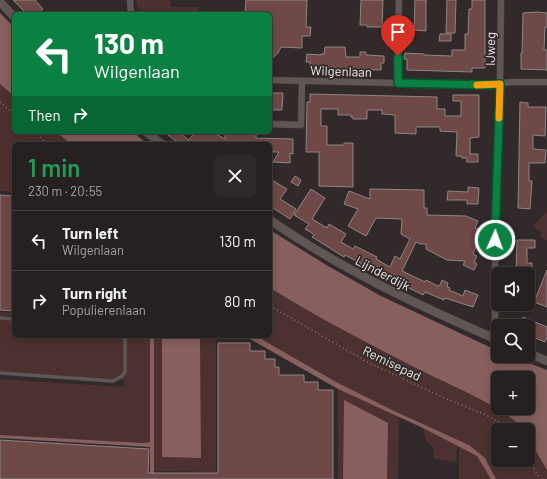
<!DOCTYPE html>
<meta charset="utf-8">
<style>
:root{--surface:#262020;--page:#2e2829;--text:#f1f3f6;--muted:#a4a3a5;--line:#423e3e}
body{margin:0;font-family:Barlow,sans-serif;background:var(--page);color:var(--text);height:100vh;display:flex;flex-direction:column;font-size:15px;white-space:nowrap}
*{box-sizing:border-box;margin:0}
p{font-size:13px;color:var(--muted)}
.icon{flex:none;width:22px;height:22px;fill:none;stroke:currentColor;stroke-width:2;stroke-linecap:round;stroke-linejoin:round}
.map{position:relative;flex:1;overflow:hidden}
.side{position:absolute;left:12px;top:142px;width:260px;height:196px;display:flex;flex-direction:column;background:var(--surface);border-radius:6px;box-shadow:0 2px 10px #0003,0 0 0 1px var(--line)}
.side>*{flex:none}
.hud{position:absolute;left:12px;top:12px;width:260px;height:122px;border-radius:6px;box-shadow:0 2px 10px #0003,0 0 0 1px var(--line);background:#0b8043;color:#fff;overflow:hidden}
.fabs{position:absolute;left:491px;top:267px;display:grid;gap:8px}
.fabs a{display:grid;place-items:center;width:44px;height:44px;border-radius:6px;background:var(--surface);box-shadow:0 2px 10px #0003,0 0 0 1px var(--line);font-size:20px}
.pin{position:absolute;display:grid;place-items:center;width:34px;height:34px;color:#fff;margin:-41px -17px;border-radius:50% 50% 50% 0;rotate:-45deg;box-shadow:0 0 4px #0007}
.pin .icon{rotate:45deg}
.me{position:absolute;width:44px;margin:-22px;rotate:2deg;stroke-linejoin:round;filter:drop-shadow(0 0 3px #0008)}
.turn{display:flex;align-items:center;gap:14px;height:84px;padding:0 16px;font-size:18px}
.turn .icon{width:52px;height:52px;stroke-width:2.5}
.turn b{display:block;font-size:28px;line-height:34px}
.then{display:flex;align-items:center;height:38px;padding:0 16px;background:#0003;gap:8px;font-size:15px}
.round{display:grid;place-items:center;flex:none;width:42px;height:42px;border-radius:6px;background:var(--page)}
.headline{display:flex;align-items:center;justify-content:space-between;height:68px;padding:0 16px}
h1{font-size:24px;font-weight:600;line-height:30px;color:#1e9e55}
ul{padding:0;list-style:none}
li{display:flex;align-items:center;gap:12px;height:60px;padding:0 16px;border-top:1px solid var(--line)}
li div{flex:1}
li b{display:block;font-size:15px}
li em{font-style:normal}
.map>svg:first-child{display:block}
.green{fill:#4c3130}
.water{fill:#875f5e;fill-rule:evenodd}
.building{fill:#6f4948;stroke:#8e8584}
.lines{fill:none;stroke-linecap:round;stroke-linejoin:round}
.service-casing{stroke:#4c4645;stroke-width:4}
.minor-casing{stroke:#4c4645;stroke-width:7}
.tertiary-casing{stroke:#4c4645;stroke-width:9}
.path{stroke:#817a7a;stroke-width:1.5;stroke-dasharray:1 3;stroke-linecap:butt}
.service{stroke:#5f5756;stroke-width:3}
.minor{stroke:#5f5756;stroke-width:6}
.tertiary{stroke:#5f5756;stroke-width:8}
.route-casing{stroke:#07532c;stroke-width:10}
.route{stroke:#0b8043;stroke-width:7}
.slow{stroke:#f59e0b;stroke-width:7}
.labels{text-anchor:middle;stroke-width:3.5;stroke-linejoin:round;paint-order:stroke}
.street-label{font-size:13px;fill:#ebe6e6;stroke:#322a2a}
</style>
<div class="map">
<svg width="547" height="479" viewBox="0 0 547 479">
<rect width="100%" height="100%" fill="#322a2a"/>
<g class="green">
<path d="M 136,0 L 170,0 L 171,7 L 198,7 L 199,14 L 142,14 L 138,8 Z"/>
<path d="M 0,84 L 14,96 L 14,132 L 56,132 L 71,144 L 14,144 L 14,192 L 0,191 Z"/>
<path d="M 547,208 L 547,240 L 541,238 L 541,232 L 533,227 L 546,212 Z"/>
<path d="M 270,288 L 298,305 L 475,395 L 514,419 L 523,430 L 498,430 L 498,460 L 528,460 L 528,438 L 547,470 L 547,479 L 459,479 L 459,441 L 399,413 L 398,479 L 387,479 L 387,423 L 344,401 L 343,479 L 338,479 L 338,383 L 256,336 L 270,336 Z"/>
<path d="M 0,312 L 14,313 L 14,336 L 150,336 L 150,442 L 143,443 L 0,435 L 0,379 L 124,387 L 124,380 L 0,372 Z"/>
<path d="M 154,336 L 162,336 L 163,457 L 201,458 L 200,336 L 216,336 L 216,472 L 154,471 Z"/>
<path d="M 423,428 L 457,445 L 456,462 L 434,459 L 433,447 L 426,441 Z"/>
</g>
<g class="water">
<path d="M 0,13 L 14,27 L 14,96 L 0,84 Z"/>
<path d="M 56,132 L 133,132 L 147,144 L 71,144 Z"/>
<path d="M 270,230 L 328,266 L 381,296 L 498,351 L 498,356 L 510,356 L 547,370 L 547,470 L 528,438 L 528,430 L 523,430 C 515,419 505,413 493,406 C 468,392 442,381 416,368 C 367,343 317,317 270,288 ZM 498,378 L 528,378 L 528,408 L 498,408 Z"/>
<path d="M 150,336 L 154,336 L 154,479 L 150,479 L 150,447 L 0,438 L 0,435 L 143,443 L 150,442 Z"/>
<path d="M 162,336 L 200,336 L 201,458 L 162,457 Z"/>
<path d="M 245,336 L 256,336 L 338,383 L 392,410 L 469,445 L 485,458 L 496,479 L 491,479 L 477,456 L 423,428 L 338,389 Z"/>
<path d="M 344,400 L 388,423 L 387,479 L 343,479 Z"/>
</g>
<g class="building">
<path d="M 13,0 L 35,0 L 43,9 L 38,14 L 21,14 L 24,11 Z"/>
<path d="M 246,0 L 307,0 L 306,27 L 311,27 L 310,36 L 302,36 L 302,48 L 281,47 L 278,53 L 270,60 L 270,14 L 245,14 Z"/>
<path d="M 361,0 L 383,0 L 382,27 L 367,27 L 367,25 L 360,25 Z"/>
<path d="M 415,0 L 426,0 L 426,31 L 414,30 Z"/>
<path d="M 447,0 L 456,0 L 455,33 L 446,33 Z"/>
<path d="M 472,0 L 485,0 L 485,68 L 472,68 L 472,72 L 407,70 L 407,59 L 404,59 L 405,53 L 424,54 L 424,55 L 452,56 L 452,50 L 465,50 L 465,34 L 468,34 L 469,9 L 472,9 Z"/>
<path d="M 538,12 L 547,13 L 547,27 L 545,27 L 544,50 L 547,50 L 547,70 L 521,69 L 521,53 L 522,53 L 523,13 Z"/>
<path d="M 440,34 L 451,34 L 451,41 L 439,41 Z"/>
<path d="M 325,47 L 345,47 L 346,57 L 360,57 L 360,52 L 366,52 L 366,55 L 384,56 L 384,63 L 381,63 L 381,70 L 310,68 L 310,62 L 306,62 L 307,54 L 321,55 L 321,54 L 324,54 Z"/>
<path d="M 270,93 L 283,93 L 282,110 L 270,110 Z"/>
<path d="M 310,94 L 437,97 L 437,109 L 445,109 L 445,116 L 461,116 L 461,101 L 453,101 L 453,95 L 479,95 L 479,137 L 470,138 L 470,154 L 478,154 L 478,162 L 467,162 L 467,158 L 462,158 L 462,156 L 456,156 L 457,132 L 440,131 L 440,127 L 416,127 L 416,134 L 395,133 L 395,115 L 382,114 L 382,110 L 367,110 L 367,119 L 353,119 L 353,117 L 351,117 L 351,115 L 338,115 L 338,109 L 321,109 L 321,126 L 327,126 L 327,145 L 344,145 L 344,143 L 353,143 L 353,187 L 319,186 L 319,152 L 306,152 L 307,102 L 310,102 Z"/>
<path d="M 520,102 L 528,103 L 528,107 L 546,107 L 545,136 L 533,135 L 533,149 L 546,150 L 545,163 L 529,163 L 529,181 L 532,181 L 530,209 L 518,208 Z"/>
<path d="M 164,132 L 178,132 L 189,140 L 195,132 L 212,132 L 225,139 L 225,132 L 256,132 L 256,138 L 293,139 L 293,154 L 290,153 L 290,163 L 273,162 L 279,152 L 273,152 L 273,150 L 270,150 L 270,144 L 180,144 Z"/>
<path d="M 295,176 L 301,180 L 298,186 L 291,182 Z"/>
<path d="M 270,179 L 287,189 L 280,199 L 296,209 L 290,219 L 270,206 Z"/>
<path d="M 468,187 L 479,188 L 478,204 L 467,204 L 467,200 L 447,200 L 448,191 L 468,192 Z"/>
<path d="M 311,189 L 325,198 L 312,219 L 327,228 L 329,224 L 346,234 L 341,242 L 353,249 L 355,246 L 377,257 L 376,259 L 390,267 L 395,256 L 400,259 L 410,239 L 401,234 L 402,219 L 376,218 L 366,236 L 348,226 L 358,209 L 344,204 L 349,191 L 370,199 L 370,189 L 424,190 L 424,208 L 427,208 L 427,215 L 466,216 L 478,221 L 475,228 L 478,229 L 475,235 L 478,236 L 475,243 L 477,244 L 473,254 L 477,256 L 474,262 L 477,264 L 474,270 L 463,265 L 465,261 L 447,260 L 426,249 L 426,244 L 421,244 L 416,242 L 402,271 L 425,282 L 426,280 L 438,286 L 440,285 L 442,280 L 448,283 L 447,287 L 450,288 L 449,290 L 463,296 L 465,290 L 478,295 L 473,307 L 445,298 L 444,300 L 425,292 L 423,295 L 387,277 L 386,279 L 361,266 L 362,264 L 345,255 L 344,257 L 312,237 L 314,235 L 312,233 L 305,229 L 309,224 L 294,215 Z"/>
<path d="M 0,195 L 14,196 L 14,311 L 0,310 Z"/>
<path d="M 517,240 L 535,240 L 535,248 L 527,248 L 527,263 L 532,263 L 532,274 L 516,274 Z"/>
<path d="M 547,270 L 547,307 L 534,302 Z"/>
<path d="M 523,317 L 547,327 L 547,337 L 545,342 L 528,335 L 528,326 L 519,326 Z"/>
<path d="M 218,343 L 250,343 L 250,351 L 265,351 L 265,359 L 275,359 L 275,367 L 279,367 L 279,375 L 304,375 L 304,382 L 318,382 L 318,390 L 333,390 L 333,479 L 0,479 L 0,440 L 149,449 L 148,473 L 218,473 Z"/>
</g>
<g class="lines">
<defs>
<g id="service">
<path d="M 0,318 L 14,319"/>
<path d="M 0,373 L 113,381 L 122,376 L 125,372 L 125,336"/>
</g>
<g id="minor">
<path d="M 130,0 L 131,14"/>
<path d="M 270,80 L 478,85 L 514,82 L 547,82"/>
<path d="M 397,83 L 399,0"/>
<path d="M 270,124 L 301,125 L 302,81"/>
<path d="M 490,337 L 495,328 L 495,240 L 500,84 L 501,0"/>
</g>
<g id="tertiary">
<path d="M 0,2 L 14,17"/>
<path d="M 146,132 L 162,144"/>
<path d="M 270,220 C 341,269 419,306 498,340"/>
<path d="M 528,353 L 547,361"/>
</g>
</defs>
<use href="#service" class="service-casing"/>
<use href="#minor" class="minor-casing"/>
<use href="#tertiary" class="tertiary-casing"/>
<g class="path">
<path d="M 0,102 L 14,114"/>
<path d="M 34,132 L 47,144"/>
<path d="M 270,306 L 369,363 L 447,399 L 484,414 L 503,424 L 509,430"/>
<path d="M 528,458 L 540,479"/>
</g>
<use href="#service" class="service"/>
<use href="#minor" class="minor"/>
<use href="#tertiary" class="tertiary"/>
</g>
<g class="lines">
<defs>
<path id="route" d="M 398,56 L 398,83 L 489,85 L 500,84 L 495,240"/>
</defs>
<use href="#route" class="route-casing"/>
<use href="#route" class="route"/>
<path class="slow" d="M 477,85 L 500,84 L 499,118"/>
</g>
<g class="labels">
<g class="street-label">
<text transform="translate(490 49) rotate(-89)" y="5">IJweg</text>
<text transform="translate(341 71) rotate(2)" y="5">Wilgenlaan</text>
<text transform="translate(383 273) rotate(28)" y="5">Lijnderdijk</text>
<text transform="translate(392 363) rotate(26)" y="5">Remisepad</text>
</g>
</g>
</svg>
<div class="fabs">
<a><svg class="icon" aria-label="sound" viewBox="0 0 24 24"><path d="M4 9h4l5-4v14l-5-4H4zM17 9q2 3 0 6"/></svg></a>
<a><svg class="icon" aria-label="search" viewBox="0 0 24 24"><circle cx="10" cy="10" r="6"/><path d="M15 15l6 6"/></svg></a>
<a>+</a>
<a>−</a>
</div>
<div class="pin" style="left:398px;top:56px;background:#d93025"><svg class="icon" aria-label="arrive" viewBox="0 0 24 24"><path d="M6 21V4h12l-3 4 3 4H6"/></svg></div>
<svg class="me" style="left:495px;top:240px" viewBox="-20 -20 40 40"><circle r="17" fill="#0b8043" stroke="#fff" stroke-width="3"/><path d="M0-11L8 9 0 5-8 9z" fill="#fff"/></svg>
<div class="hud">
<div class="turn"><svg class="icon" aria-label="left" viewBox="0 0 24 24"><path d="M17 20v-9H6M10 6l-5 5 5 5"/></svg><div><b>130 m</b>Wilgenlaan</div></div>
<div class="then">Then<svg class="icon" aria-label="right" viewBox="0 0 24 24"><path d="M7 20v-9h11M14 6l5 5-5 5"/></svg></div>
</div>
<section class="side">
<div class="headline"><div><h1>1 min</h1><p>230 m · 20:55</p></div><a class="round"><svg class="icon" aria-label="close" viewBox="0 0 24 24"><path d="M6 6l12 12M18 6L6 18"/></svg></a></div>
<ul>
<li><svg class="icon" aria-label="left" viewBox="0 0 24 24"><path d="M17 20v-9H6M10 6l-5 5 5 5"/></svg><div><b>Turn left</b><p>Wilgenlaan</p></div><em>130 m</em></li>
<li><svg class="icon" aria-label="right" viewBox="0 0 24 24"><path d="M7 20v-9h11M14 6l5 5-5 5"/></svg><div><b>Turn right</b><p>Populierenlaan</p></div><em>80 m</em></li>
</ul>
</section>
</div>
